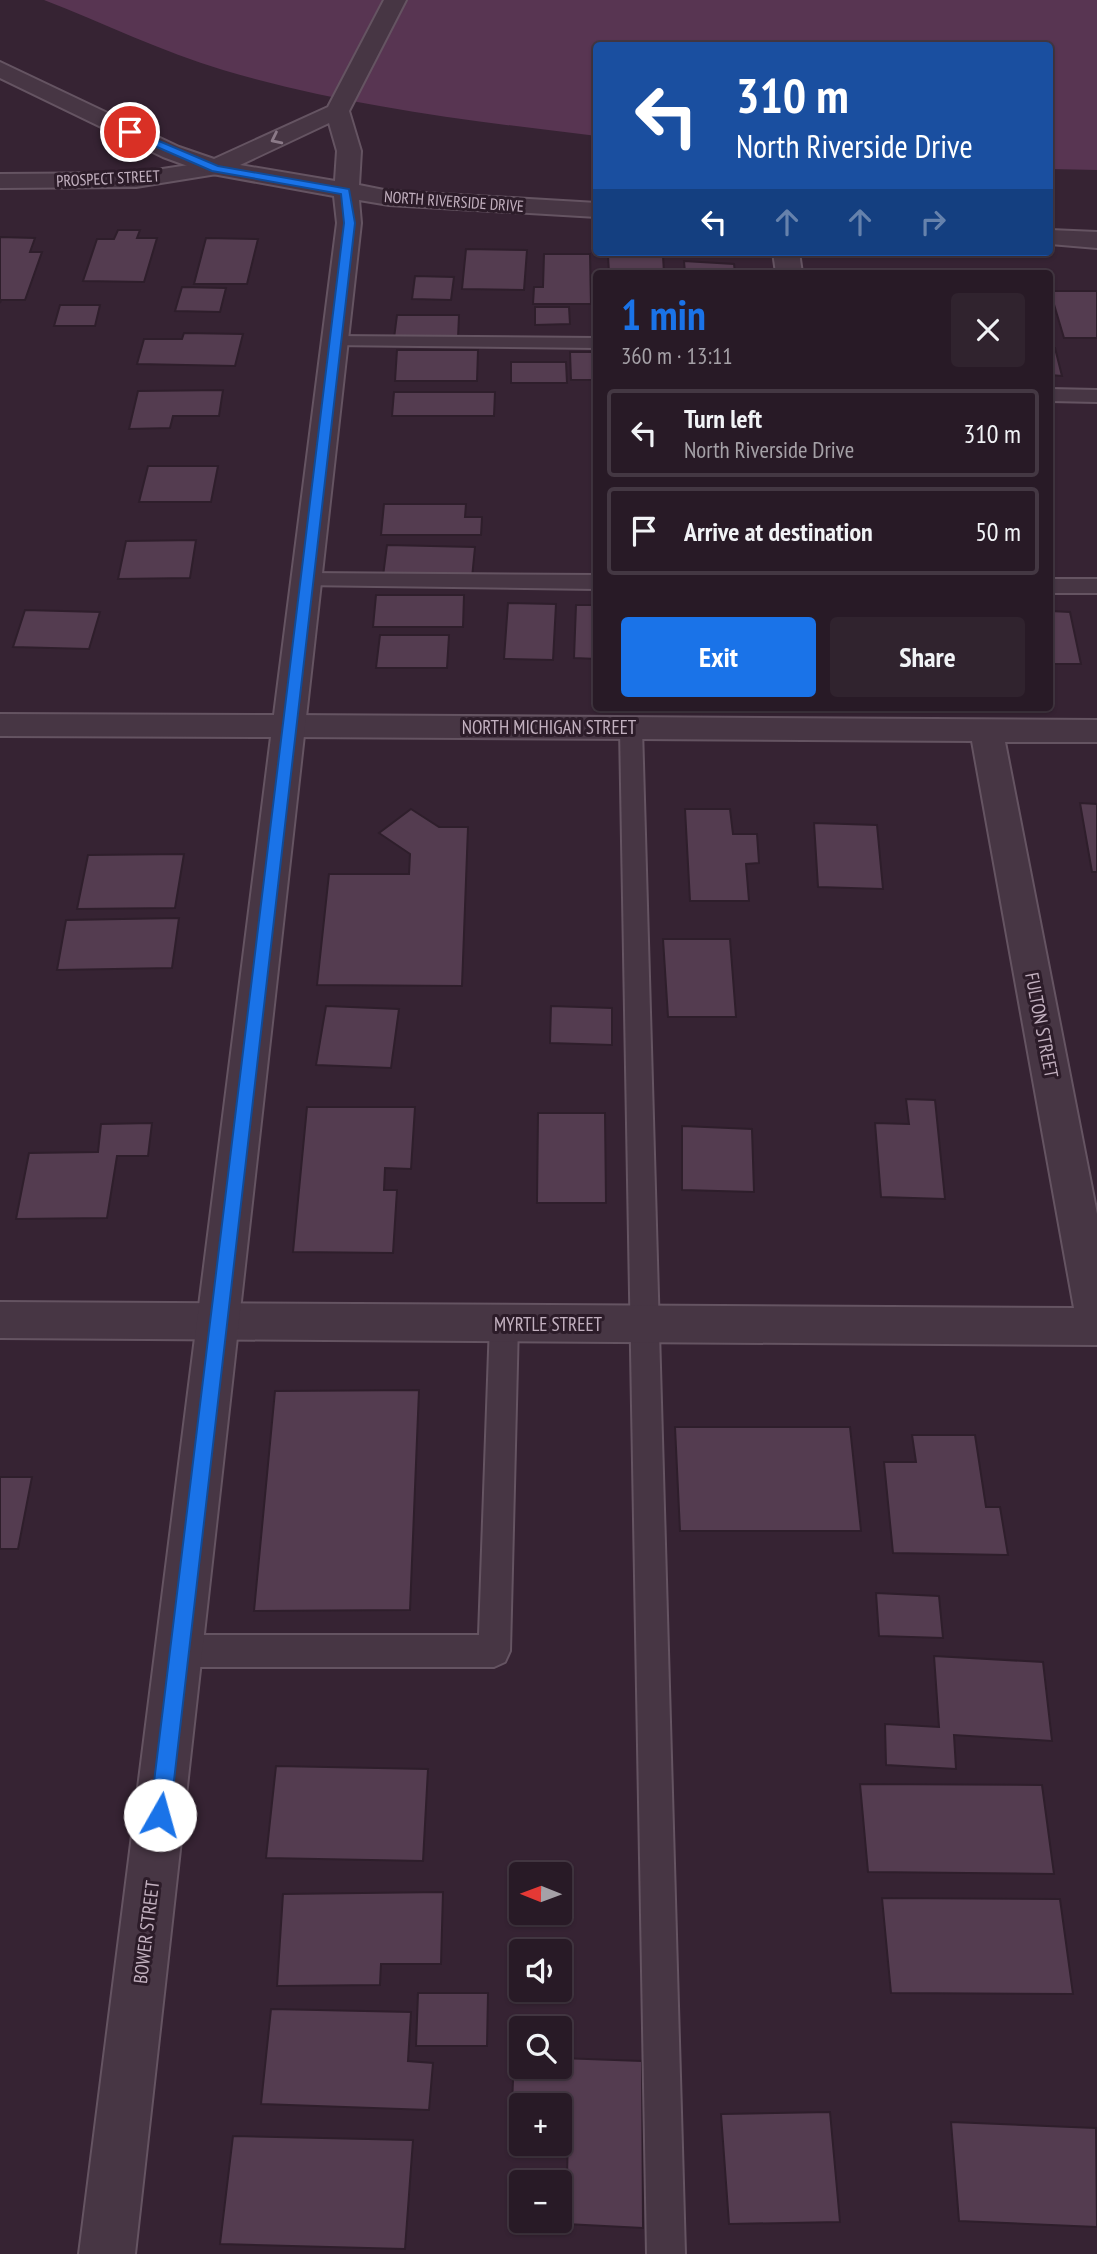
<!DOCTYPE html>
<meta charset="utf-8">
<style>
:root{--surface:#281a26;--page:#30232e;--text:#f1f3f6;--muted:#a5a1a7;--line:#443843;--accent:#1a73e8}
body{margin:0;font-family:"PT Sans Narrow",sans-serif;background:var(--page);color:var(--text);height:100vh;display:flex;flex-direction:column;font-size:26px;white-space:nowrap}
*{box-sizing:border-box;margin:0}
p{font-size:23px;color:var(--muted)}
.icon{flex:none;width:38px;height:38px;fill:none;stroke:currentColor;stroke-width:2;stroke-linecap:round;stroke-linejoin:round}
.map{position:relative;flex:1;overflow:hidden}
.details{position:absolute;left:593px;top:270px;width:460px;height:441px;display:flex;flex-direction:column;background:var(--surface);border-radius:7px;box-shadow:0 2px 5px #0004,0 0 0 2px var(--line)}
.details>*{flex:none}
.guide{position:absolute;left:593px;top:42px;width:460px;height:214px;border-radius:7px;box-shadow:0 2px 5px #0004,0 0 0 2px var(--line);background:#1a4fa0;color:#fff;overflow:hidden}
.needle{width:46px;rotate:271deg}
.tools{position:absolute;left:509px;top:1862px;display:grid;gap:14px}
.tools a{display:grid;place-items:center;width:63px;height:63px;border-radius:7px;background:var(--surface);box-shadow:0 2px 5px #0004,0 0 0 2px var(--line);font-size:35px}
.pin{position:absolute;display:grid;place-items:center;width:60px;height:60px;color:#fff;margin:-30px;border:4px solid #fff;border-radius:50%;box-shadow:0 2px 7px #0007}
.me{position:absolute;width:77px;margin:-38px;rotate:7deg;stroke-linejoin:round;filter:drop-shadow(0 0 5px #0008)}
.turn{display:flex;align-items:center;gap:24px;height:147px;padding:0 28px;font-size:32px}
.turn .icon{width:91px;height:91px;stroke-width:2.5}
.turn b{display:block;font-size:49px;line-height:60px}
.lanes{display:flex;align-items:center;height:66px;padding:0 28px;background:#0003;justify-content:center;gap:35px;direction:ltr}
.lanes .off{opacity:.35}
.round{display:grid;place-items:center;flex:none;width:74px;height:74px;border-radius:7px;background:var(--page)}
.headline{display:flex;align-items:center;justify-content:space-between;height:119px;padding:0 28px}
h1{font-size:42px;font-weight:700;line-height:52px;color:var(--accent)}
.button{display:flex;gap:14px;margin-top:auto;padding:14px 28px}
.button a{flex:1;height:80px;border-radius:7px;background:var(--accent);color:#fff;font-size:28px;font-weight:700;line-height:80px;text-align:center}
.button a+a{background:var(--page);color:var(--text)}
ul{padding:0;list-style:none}
li{display:flex;align-items:center;gap:21px;height:88px;margin:0 14px 10px;padding:0 14px;border:4px solid var(--line);border-radius:7px}
li div{flex:1}
li b{display:block;font-size:26px}
li em{font-style:normal}
.map>svg:first-child{display:block}
.water{fill:#583552}
.building{fill:#543c50;stroke:#2e1e2b;stroke-width:2}
.lines{fill:none;stroke-linecap:round;stroke-linejoin:round}
.service-casing{stroke:#655462;stroke-width:4}
.minor-casing{stroke:#655462;stroke-width:4}
.tertiary-casing{stroke:#655462;stroke-width:4}
.service{fill:#473644;fill-rule:evenodd}
.minor{fill:#473644;fill-rule:evenodd}
.tertiary{fill:#473644;fill-rule:evenodd}
.oneway{stroke:#8b7a88}
.route{fill:#1a73e8;stroke:#114b97;stroke-width:2}
.labels{text-anchor:middle;stroke-width:6;stroke-linejoin:round;paint-order:stroke}
.far-street-label{font-size:16px;fill:#c3b1c0;stroke:#2c1c29}
.street-label{font-size:19px;fill:#c3b1c0;stroke:#2c1c29}
</style>
<div class="map">
<svg width="1097" height="2254" viewBox="0 0 1097 2254">
<rect width="100%" height="100%" fill="#362333"/>
<path class="water" d="M 44,0 L 1097,0 L 1097,170 L 1050,169 L 1050,46 L 597,46 L 597,136 C 471,121 345,106 223,70 C 163,52 103,23 44,0 Z"/>
<g class="building">
<path d="M 118,230 L 140,230 L 137,238 L 157,238 L 144,282 L 83,281 L 97,239 L 114,239 Z"/>
<path d="M 0,237 L 35,238 L 30,252 L 42,252 L 25,300 L 1,300 L 0,303 Z"/>
<path d="M 206,238 L 258,239 L 247,284 L 194,284 Z"/>
<path d="M 466,249 L 527,250 L 524,290 L 462,289 Z"/>
<path d="M 544,254 L 590,254 L 591,304 L 533,304 L 534,287 L 543,287 Z"/>
<path d="M 608,256 L 663,256 L 664,273 L 609,273 Z"/>
<path d="M 684,261 L 734,264 L 735,273 L 685,273 Z"/>
<path d="M 415,276 L 454,277 L 451,300 L 412,299 Z"/>
<path d="M 182,287 L 226,288 L 220,312 L 175,311 Z"/>
<path d="M 1050,291 L 1097,291 L 1097,338 L 1064,338 Z"/>
<path d="M 60,305 L 100,305 L 95,326 L 54,326 Z"/>
<path d="M 535,307 L 569,307 L 570,324 L 535,325 Z"/>
<path d="M 397,315 L 459,315 L 458,338 L 394,338 Z"/>
<path d="M 184,333 L 243,334 L 235,366 L 137,364 L 144,339 L 182,339 Z"/>
<path d="M 1050,348 L 1055,348 L 1062,376 L 1050,375 Z"/>
<path d="M 397,350 L 478,350 L 477,381 L 395,381 Z"/>
<path d="M 570,352 L 597,352 L 597,380 L 571,380 Z"/>
<path d="M 511,362 L 566,362 L 567,383 L 511,383 Z"/>
<path d="M 223,390 L 219,416 L 173,416 L 170,428 L 129,429 L 138,391 Z"/>
<path d="M 394,392 L 495,392 L 494,416 L 392,416 Z"/>
<path d="M 148,466 L 218,466 L 211,502 L 139,502 Z"/>
<path d="M 384,504 L 466,504 L 465,517 L 482,517 L 481,535 L 381,535 Z"/>
<path d="M 196,540 L 190,578 L 118,579 L 126,541 Z"/>
<path d="M 387,545 L 475,547 L 472,578 L 383,576 Z"/>
<path d="M 376,595 L 464,595 L 463,627 L 373,627 Z"/>
<path d="M 508,603 L 556,604 L 553,660 L 504,659 Z"/>
<path d="M 576,605 L 597,605 L 597,659 L 574,658 Z"/>
<path d="M 25,610 L 100,612 L 89,649 L 13,647 Z"/>
<path d="M 1050,611 L 1070,612 L 1081,664 L 1050,664 Z"/>
<path d="M 380,635 L 449,635 L 447,668 L 376,668 Z"/>
<path d="M 1080,803 L 1097,804 L 1097,872 L 1092,872 Z"/>
<path d="M 411,809 L 439,827 L 468,827 L 462,986 L 317,985 L 329,874 L 409,874 L 410,854 L 379,833 Z"/>
<path d="M 685,809 L 730,809 L 733,834 L 757,834 L 759,863 L 746,864 L 749,901 L 690,901 Z"/>
<path d="M 814,823 L 877,825 L 883,889 L 818,887 Z"/>
<path d="M 184,854 L 175,908 L 77,909 L 88,855 Z"/>
<path d="M 179,918 L 172,968 L 57,970 L 66,920 Z"/>
<path d="M 663,939 L 730,939 L 736,1017 L 668,1017 Z"/>
<path d="M 326,1006 L 399,1009 L 391,1068 L 316,1065 Z"/>
<path d="M 551,1006 L 612,1008 L 612,1045 L 550,1043 Z"/>
<path d="M 906,1099 L 935,1100 L 945,1199 L 881,1197 L 875,1123 L 909,1124 Z"/>
<path d="M 307,1107 L 415,1107 L 411,1169 L 385,1168 L 384,1190 L 397,1190 L 393,1253 L 293,1252 Z"/>
<path d="M 538,1113 L 605,1113 L 606,1203 L 537,1203 Z"/>
<path d="M 152,1123 L 148,1156 L 117,1156 L 107,1218 L 16,1219 L 29,1153 L 98,1152 L 101,1124 Z"/>
<path d="M 682,1126 L 752,1129 L 754,1192 L 682,1190 Z"/>
<path d="M 419,1390 L 410,1610 L 254,1611 L 275,1391 Z"/>
<path d="M 675,1427 L 850,1427 L 861,1531 L 680,1531 Z"/>
<path d="M 912,1435 L 975,1435 L 986,1507 L 1000,1507 L 1008,1555 L 893,1553 L 884,1462 L 916,1462 Z"/>
<path d="M 0,1477 L 32,1477 L 18,1549 L 0,1549 Z"/>
<path d="M 876,1593 L 939,1596 L 943,1638 L 879,1636 Z"/>
<path d="M 934,1656 L 1043,1662 L 1052,1741 L 954,1735 L 956,1769 L 886,1765 L 885,1724 L 939,1727 Z"/>
<path d="M 276,1766 L 428,1769 L 423,1861 L 266,1858 Z"/>
<path d="M 860,1784 L 1042,1785 L 1054,1874 L 868,1872 Z"/>
<path d="M 443,1892 L 441,1964 L 381,1964 L 380,1985 L 277,1986 L 283,1894 Z"/>
<path d="M 882,1898 L 1060,1899 L 1073,1994 L 891,1993 Z"/>
<path d="M 418,1993 L 488,1993 L 487,2046 L 416,2046 Z"/>
<path d="M 271,2009 L 411,2012 L 408,2061 L 433,2063 L 429,2110 L 261,2104 Z"/>
<path d="M 514,2056 L 522,2056 L 522,2067 L 560,2067 L 560,2058 L 642,2061 L 643,2228 L 566,2224 L 568,2131 L 560,2131 L 560,2105 L 522,2105 L 522,2130 L 511,2129 Z"/>
<path d="M 830,2112 L 840,2222 L 729,2224 L 721,2114 Z"/>
<path d="M 951,2122 L 1096,2128 L 1097,2227 L 959,2221 Z"/>
<path d="M 233,2136 L 413,2140 L 405,2249 L 220,2244 Z"/>
</g>
<g class="lines">
<defs>
<g id="service">
<path d="M 335,336 L 597,338 L 597,348 L 329,345 L 326,341 L 329,337 Z"/>
<path d="M 1050,389 L 1097,390 L 1097,402 L 1050,401 Z"/>
<path d="M 307,573 L 597,575 L 597,589 L 300,585 L 297,580 Z"/>
<rect x="1050" y="579" width="47" height="14"/>
<path d="M 631,720 L 639,723 L 642,728 L 685,2254 L 647,2254 L 620,728 L 623,723 Z"/>
<path d="M 504,1311 L 514,1314 L 518,1323 L 510,1651 L 505,1662 L 494,1667 L 180,1667 L 169,1662 L 164,1651 L 169,1640 L 180,1635 L 479,1635 L 490,1323 L 494,1314 Z"/>
</g>
<g id="minor">
<path d="M 215,161 L 223,163 L 227,168 L 223,173 L 136,187 L 0,188 L 0,174 L 136,173 Z"/>
<path d="M 773,252 L 799,252 L 802,273 L 776,273 Z"/>
<path d="M 289,715 L 1097,720 L 1097,742 L 1005,742 L 1097,1214 L 1097,1345 L 0,1338 L 0,1302 L 1074,1308 L 972,741 L 289,737 L 278,734 L 273,726 L 278,718 Z"/>
</g>
<g id="tertiary">
<path d="M 384,0 L 406,0 L 349,111 L 361,151 L 359,185 L 389,191 L 597,203 L 597,217 L 389,205 L 359,200 L 361,223 L 135,2254 L 79,2254 L 271,737 L 0,736 L 0,714 L 274,715 L 337,223 L 334,196 L 207,173 L 163,157 L 0,78 L 0,62 L 179,147 L 214,159 L 328,107 ZM 329,123 L 337,151 L 335,181 L 240,165 Z"/>
<path d="M 1050,230 L 1097,232 L 1097,248 L 1050,244 Z"/>
</g>
</defs>
<use href="#service" class="service-casing"/>
<use href="#minor" class="minor-casing"/>
<use href="#tertiary" class="tertiary-casing"/>
<use href="#service" class="service"/>
<use href="#minor" class="minor"/>
<use href="#tertiary" class="tertiary"/>
</g>
<defs><path id="oneway-chevron" d="M-2-3.5L2.5 0L-2 3.5" fill="none" stroke-width="1.6" stroke-linecap="round" stroke-linejoin="round" transform="scale(1.75)"/></defs>
<use class="oneway" href="#oneway-chevron" transform="translate(276 139) rotate(154)"/>
<path class="route" d="M 127,130 L 133,130 L 218,166 L 349,189 L 355,223 L 170,1815 L 167,1822 L 160,1825 L 153,1822 L 150,1815 L 344,223 L 341,194 L 212,171 L 127,134 Z"/>
<g class="labels">
<g class="far-street-label">
<text transform="translate(108 178) rotate(-3)" y="6">PROSPECT STREET</text>
<text transform="translate(454 201) rotate(4)" y="6">NORTH RIVERSIDE DRIVE</text>
</g>
<g class="street-label">
<text x="549" y="734">NORTH MICHIGAN STREET</text>
<text transform="translate(1042 1025) rotate(79)" y="7">FULTON STREET</text>
<text x="548" y="1331">MYRTLE STREET</text>
<text transform="translate(146 1932) rotate(-83)" y="7">BOWER STREET</text>
</g>
</g>
</svg>
<div class="tools">
<a><svg class="needle" viewBox="-14 -14 28 28"><path d="M0-13l5 13h-10z" fill="#e53935"/><path d="M0 13l5-13h-10z" fill="#a5a1a7"/></svg></a>
<a><svg class="icon" aria-label="sound" viewBox="0 0 24 24"><path d="M4 9h4l5-4v14l-5-4H4zM17 9q2 3 0 6"/></svg></a>
<a><svg class="icon" aria-label="search" viewBox="0 0 24 24"><circle cx="10" cy="10" r="6"/><path d="M15 15l6 6"/></svg></a>
<a>+</a>
<a>−</a>
</div>
<div class="pin" style="left:130px;top:132px;background:#d93025"><svg class="icon" aria-label="arrive" viewBox="0 0 24 24"><path d="M6 21V4h12l-3 4 3 4H6"/></svg></div>
<svg class="me" style="left:160px;top:1815px" viewBox="-20 -20 40 40"><circle r="19" fill="#fff"/><path d="M0-13L10 11 0 6-10 11z" fill="#1a73e8"/></svg>
<div class="guide">
<div class="turn"><svg class="icon" aria-label="left" viewBox="0 0 24 24"><path d="M17 20v-9H6M10 6l-5 5 5 5"/></svg><div><b>310 m</b>North Riverside Drive</div></div>
<div class="lanes"><svg class="icon" aria-label="left" viewBox="0 0 24 24"><path d="M17 20v-9H6M10 6l-5 5 5 5"/></svg><svg class="icon off" aria-label="ahead" viewBox="0 0 24 24"><path d="M12 20V5M6 11l6-6 6 6"/></svg><svg class="icon off" aria-label="ahead" viewBox="0 0 24 24"><path d="M12 20V5M6 11l6-6 6 6"/></svg><svg class="icon off" aria-label="right" viewBox="0 0 24 24"><path d="M7 20v-9h11M14 6l5 5-5 5"/></svg></div>
</div>
<section class="details">
<div class="headline"><div><h1>1 min</h1><p>360 m · 13:11</p></div><a class="round"><svg class="icon" aria-label="close" viewBox="0 0 24 24"><path d="M6 6l12 12M18 6L6 18"/></svg></a></div>
<ul>
<li><svg class="icon" aria-label="left" viewBox="0 0 24 24"><path d="M17 20v-9H6M10 6l-5 5 5 5"/></svg><div><b>Turn left</b><p>North Riverside Drive</p></div><em>310 m</em></li>
<li><svg class="icon" aria-label="arrive" viewBox="0 0 24 24"><path d="M6 21V4h12l-3 4 3 4H6"/></svg><div><b>Arrive at destination</b></div><em>50 m</em></li>
</ul>
<div class="button"><a>Exit</a><a>Share</a></div>
</section>
</div>
